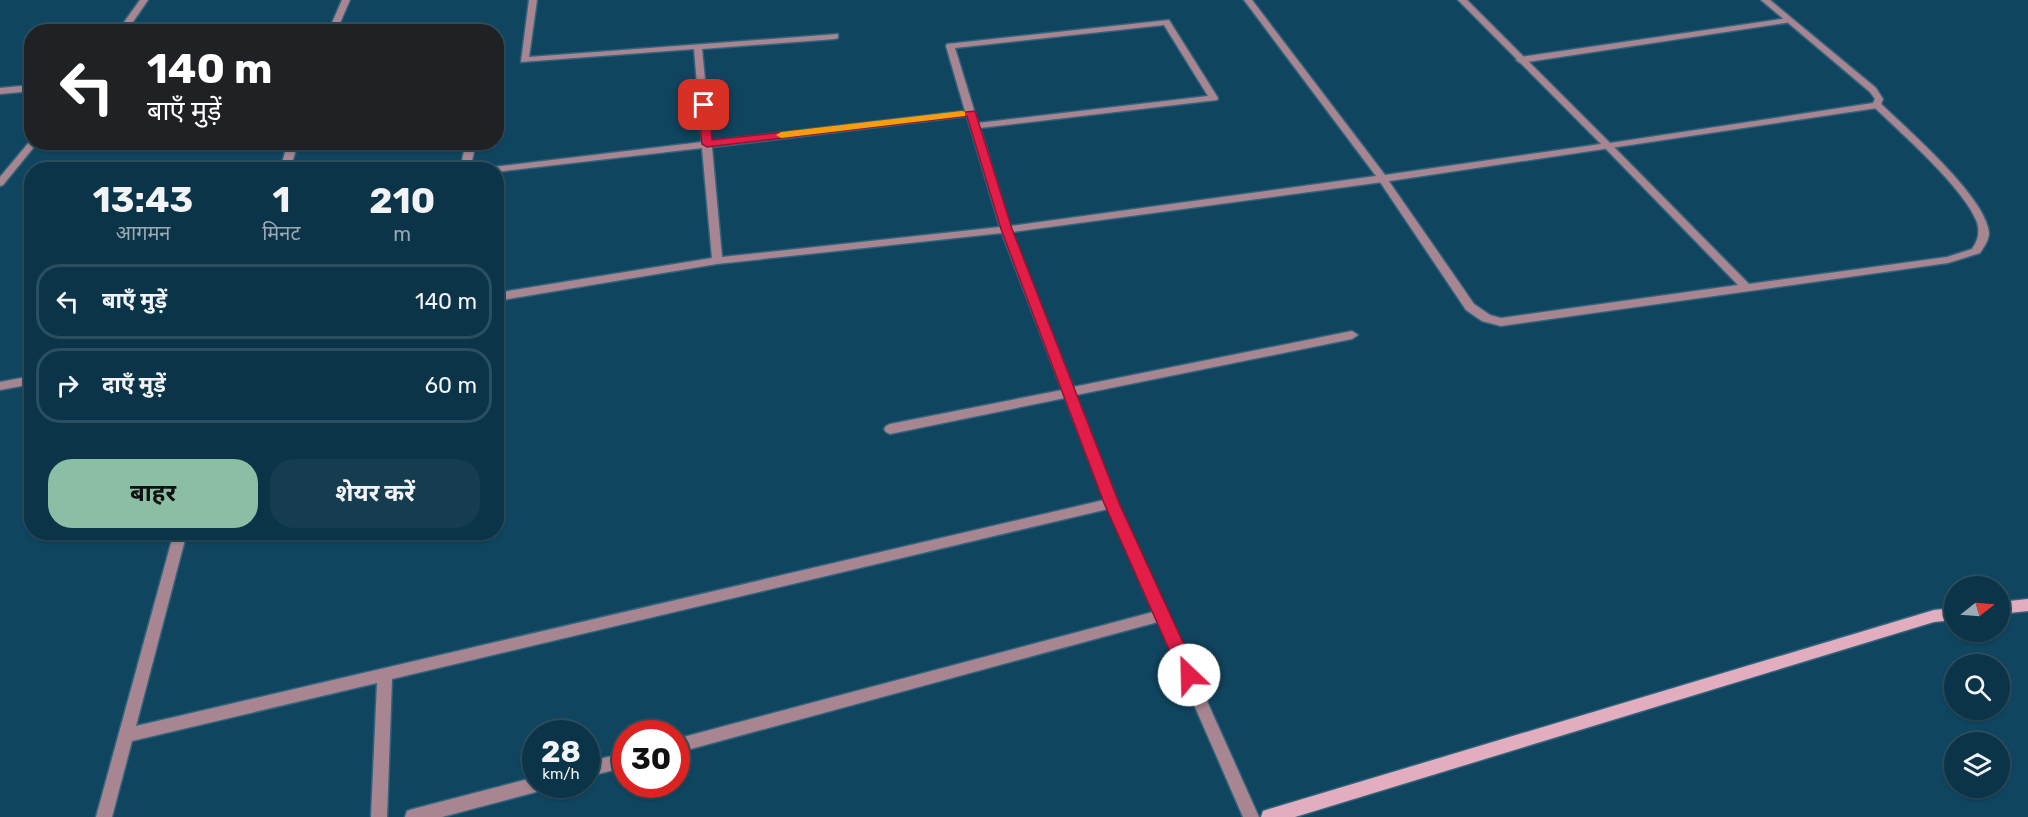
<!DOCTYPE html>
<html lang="hi">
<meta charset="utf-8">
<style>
:root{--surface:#0c3448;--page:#153c4f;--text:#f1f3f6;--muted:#9aaab4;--line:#2c4f60;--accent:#8abfa5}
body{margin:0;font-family:Rubik,"Noto Sans Devanagari",sans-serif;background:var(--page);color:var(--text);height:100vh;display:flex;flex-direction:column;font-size:22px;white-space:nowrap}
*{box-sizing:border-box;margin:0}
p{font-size:20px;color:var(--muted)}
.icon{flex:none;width:33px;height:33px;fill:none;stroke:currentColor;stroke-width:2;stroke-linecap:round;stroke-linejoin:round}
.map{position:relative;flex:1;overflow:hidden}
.drawer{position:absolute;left:24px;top:162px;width:480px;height:378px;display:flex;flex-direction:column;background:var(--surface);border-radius:24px;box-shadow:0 2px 4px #0004,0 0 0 2px var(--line)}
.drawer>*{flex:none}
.hud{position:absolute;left:24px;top:24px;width:480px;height:126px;border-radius:24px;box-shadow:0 2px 4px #0004,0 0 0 2px var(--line);background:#202124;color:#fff;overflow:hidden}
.needle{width:39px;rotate:73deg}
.tools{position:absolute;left:1944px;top:576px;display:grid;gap:12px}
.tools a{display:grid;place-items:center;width:66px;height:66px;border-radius:50%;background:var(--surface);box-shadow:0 2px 4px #0004,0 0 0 2px var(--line);font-size:30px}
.speed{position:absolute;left:522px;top:720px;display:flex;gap:12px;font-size:30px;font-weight:700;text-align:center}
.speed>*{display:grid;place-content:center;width:78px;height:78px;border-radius:50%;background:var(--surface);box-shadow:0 2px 4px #0004,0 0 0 2px var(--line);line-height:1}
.speed small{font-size:15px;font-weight:400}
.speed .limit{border:9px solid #d22;background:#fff;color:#111}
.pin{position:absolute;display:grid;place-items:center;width:51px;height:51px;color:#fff;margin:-26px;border-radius:12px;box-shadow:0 3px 9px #0006}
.me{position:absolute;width:66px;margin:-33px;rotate:336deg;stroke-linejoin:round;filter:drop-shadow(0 0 4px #0008)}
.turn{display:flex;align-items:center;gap:21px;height:126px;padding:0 24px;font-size:27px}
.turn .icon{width:78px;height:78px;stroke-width:2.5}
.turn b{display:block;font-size:42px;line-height:51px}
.eta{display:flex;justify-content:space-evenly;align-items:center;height:102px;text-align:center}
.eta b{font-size:36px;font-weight:700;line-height:42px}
.primary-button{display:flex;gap:12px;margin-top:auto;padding:12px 24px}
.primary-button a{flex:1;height:69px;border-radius:24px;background:var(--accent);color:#111;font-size:24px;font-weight:700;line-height:69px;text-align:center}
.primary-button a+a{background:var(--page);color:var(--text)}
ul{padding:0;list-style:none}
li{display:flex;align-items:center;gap:18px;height:75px;margin:0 12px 9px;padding:0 12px;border:3px solid var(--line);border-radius:24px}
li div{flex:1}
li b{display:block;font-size:22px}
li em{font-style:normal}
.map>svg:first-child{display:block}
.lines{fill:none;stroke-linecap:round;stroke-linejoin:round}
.lane-casing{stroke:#33637c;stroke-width:3}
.street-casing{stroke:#33637c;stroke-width:3}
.secondary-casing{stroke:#33637c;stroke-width:3}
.lane{fill:#a78691;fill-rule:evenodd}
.street{fill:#a78691;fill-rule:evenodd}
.secondary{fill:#e1adbf;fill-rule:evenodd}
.route{fill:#e11d48;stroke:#92132f;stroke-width:1.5}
.slow{fill:#f59e0b}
</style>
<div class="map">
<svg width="2028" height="817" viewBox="0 0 2028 817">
<rect width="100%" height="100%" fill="#104560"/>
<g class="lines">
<defs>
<g id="lane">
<path d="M 1789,18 L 1793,20 L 1792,22 L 1520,63 L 1516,60 L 1520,57 Z"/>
<path d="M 1877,102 L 1880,103 C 1907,129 1986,197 1989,233 C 1989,240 1984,247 1980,253 L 1948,263 L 1501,326 L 1482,321 L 1466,310 L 1378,179 L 1383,176 L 1386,177 L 1474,304 L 1490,315 L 1501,318 L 1738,285 L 1605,148 L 1605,144 L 1611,144 L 1749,284 L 1947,257 L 1972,249 C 1978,240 1980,233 1977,222 C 1964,188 1901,133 1874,107 L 1874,103 Z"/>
</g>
<g id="street">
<path d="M 140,0 L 148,0 L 126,32 L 117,32 Z"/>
<path d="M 342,0 L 350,0 L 336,32 L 328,32 Z"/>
<path d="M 529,0 L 537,0 L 529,57 L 838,34 L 838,38 L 835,39 L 702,49 L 711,141 L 965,111 L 946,46 L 947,44 L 1169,20 L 1218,98 L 1217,100 L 980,128 L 1010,226 L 1376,176 L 1244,0 L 1252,0 L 1385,175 L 1601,144 L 1458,0 L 1467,0 L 1610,143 L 1873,103 L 1875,99 L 1870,92 L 1761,0 L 1770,0 L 1876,88 L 1883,99 L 1880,107 L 1877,108 L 1383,182 L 1012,232 L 1073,387 L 1352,331 L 1358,335 L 1352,339 L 1076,395 L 1118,503 L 1259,817 L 1243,817 L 1158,622 L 676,753 L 676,739 L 1153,612 L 1108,509 L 392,679 L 387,817 L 371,817 L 377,683 L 132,741 L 112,817 L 96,817 L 174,532 L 187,532 L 136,726 L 1104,500 L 1065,398 L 890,434 L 886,432 L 884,429 L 886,426 L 890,424 L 1062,390 L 1002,233 L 717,264 L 496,301 L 496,293 L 712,258 L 702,148 L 496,172 L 496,170 L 489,170 L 493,167 L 702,142 L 694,49 L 521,62 ZM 1164,25 L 1208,96 L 978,123 L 955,48 ZM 967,116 L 1000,227 L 722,257 L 712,147 Z"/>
<path d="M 32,85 L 32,91 L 0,94 L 0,88 Z"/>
<path d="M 31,140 L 32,142 L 38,142 L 3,185 L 0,186 L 0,177 Z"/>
<path d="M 288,142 L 298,142 L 290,170 L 280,170 Z"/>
<path d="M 466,142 L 476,142 L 470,170 L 460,170 Z"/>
<path d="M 32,376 L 32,384 L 0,390 L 0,382 Z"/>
<path d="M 626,753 L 626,767 L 586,777 L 586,762 Z"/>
<path d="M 536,777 L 536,784 L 544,784 L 542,789 L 536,792 L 442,817 L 405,817 L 407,811 L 413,809 Z"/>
</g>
<g id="secondary">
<path d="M 2028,599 L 2028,611 L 2000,614 L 2000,602 Z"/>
<path d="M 1954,608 L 1954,620 L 1934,622 L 1295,817 L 1261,817 L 1263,811 L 1269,809 L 1934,610 Z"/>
</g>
</defs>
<use href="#lane" class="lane-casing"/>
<use href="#street" class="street-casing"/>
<use href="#secondary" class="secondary-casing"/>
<use href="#lane" class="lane"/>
<use href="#street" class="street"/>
<use href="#secondary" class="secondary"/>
</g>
<path class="route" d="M 704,101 L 709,105 L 712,140 L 975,111 L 1012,229 L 1119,503 L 1198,675 L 1195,681 L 1189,683 L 1183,681 L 1104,503 L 1001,229 L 967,116 L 707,147 L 702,144 L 698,105 Z"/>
<path class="slow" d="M 962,111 L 965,112 L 965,116 L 781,138 L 776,135 L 781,132 Z"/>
</svg>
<div class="tools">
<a><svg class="needle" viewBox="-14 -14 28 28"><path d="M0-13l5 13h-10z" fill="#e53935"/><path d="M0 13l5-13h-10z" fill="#9aaab4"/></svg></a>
<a><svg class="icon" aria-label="search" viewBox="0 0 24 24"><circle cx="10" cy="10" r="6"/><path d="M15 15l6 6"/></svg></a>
<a><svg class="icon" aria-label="layers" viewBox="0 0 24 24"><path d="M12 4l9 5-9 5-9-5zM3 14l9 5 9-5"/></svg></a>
</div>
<div class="speed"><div>28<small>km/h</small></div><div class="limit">30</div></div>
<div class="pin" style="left:704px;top:105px;background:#d93025"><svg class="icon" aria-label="arrive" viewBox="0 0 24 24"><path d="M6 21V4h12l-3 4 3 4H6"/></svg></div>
<svg class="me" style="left:1189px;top:675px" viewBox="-20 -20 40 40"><circle r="19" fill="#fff"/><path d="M0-13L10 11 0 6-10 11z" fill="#e11d48"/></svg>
<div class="hud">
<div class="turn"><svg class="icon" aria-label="left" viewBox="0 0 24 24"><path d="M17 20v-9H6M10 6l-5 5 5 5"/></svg><div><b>140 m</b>बाएँ मुड़ें</div></div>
</div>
<section class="drawer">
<div class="eta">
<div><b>13:43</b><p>आगमन</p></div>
<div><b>1</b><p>मिनट</p></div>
<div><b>210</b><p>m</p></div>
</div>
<ul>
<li><svg class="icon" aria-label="left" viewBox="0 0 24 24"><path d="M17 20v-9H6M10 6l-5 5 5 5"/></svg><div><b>बाएँ मुड़ें</b></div><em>140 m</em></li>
<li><svg class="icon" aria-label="right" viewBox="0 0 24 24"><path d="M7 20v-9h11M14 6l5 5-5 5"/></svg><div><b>दाएँ मुड़ें</b></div><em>60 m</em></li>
</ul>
<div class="primary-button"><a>बाहर</a><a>शेयर करें</a></div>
</section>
</div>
